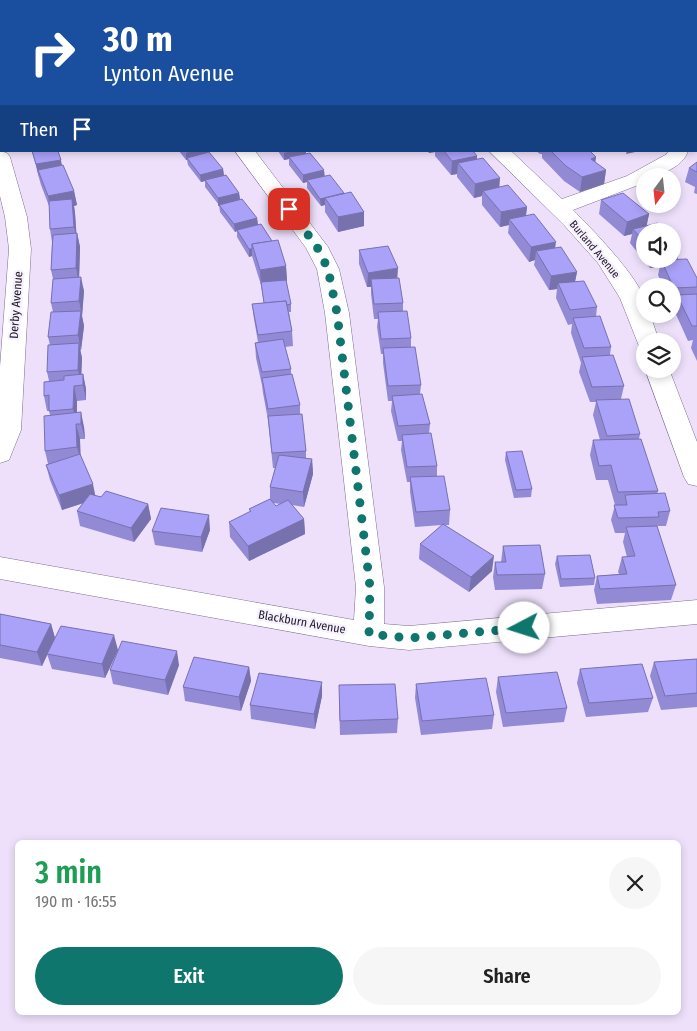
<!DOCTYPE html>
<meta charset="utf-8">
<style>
:root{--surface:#fff;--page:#f6f6f6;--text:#222;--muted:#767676;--accent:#0f766e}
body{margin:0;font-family:"Fira Sans Condensed",sans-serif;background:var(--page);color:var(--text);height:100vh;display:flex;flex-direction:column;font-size:19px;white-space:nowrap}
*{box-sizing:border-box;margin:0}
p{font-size:16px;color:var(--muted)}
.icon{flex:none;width:28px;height:28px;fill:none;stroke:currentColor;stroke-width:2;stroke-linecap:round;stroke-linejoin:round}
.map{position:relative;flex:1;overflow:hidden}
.sheet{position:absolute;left:15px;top:840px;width:666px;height:175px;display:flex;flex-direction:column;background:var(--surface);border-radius:8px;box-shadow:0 2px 8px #0003}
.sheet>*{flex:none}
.guide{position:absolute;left:0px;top:0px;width:698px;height:152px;box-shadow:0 2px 8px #0003;background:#1a4fa0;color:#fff;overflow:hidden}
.needle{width:32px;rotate:195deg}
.controls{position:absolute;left:636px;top:168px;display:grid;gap:10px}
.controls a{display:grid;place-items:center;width:45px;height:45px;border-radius:50%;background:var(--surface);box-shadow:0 2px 8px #0003;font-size:25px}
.pin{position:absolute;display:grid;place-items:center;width:42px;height:42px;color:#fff;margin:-21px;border-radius:10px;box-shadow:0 2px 8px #0006}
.me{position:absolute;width:55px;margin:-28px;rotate:265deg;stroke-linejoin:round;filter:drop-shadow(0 0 4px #0008)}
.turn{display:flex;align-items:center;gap:18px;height:105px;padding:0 20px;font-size:22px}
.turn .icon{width:65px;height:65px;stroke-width:2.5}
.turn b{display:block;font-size:35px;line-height:42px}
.then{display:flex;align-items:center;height:48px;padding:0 20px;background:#0003;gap:10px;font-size:19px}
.round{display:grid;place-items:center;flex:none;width:52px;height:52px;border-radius:26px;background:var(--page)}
.headline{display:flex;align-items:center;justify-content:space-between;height:85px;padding:0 20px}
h1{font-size:30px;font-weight:600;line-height:38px;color:#1e9e55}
.button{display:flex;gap:10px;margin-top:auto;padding:10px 20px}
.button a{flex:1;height:58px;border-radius:30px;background:var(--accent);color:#fff;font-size:20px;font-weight:600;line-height:58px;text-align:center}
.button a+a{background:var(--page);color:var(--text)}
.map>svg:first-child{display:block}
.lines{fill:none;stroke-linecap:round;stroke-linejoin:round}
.minor-casing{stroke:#7d6e8c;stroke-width:1}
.minor{fill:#fff;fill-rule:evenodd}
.wall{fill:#928ad5;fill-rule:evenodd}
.shaded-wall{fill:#7771ae}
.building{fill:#aaa1f8;stroke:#7771ae}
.route{stroke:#0f766e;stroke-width:9;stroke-dasharray:0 16.2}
.labels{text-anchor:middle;stroke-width:4.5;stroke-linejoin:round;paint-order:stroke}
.far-street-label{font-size:11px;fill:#1e1824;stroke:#f7f0fe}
.street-label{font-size:12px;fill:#1e1824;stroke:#f7f0fe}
</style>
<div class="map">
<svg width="697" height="1031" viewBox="0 0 697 1031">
<rect width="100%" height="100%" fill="#eee0fb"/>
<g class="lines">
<defs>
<g id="minor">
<rect x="97" y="0" width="18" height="1"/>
<rect x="333" y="0" width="17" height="1"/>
<path d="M 0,151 L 7,153 L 10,157 L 27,217 L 31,249 L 21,430 L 9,460 L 0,463 L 0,367 L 9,249 L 5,217 L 0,196 Z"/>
<path d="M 235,151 L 255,151 L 328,247 L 339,269 L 349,313 L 384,587 L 384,624 L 409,626 L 697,600 L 697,624 L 409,650 L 369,646 L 0,579 L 0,557 L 354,620 L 356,587 L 325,313 L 317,269 L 306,248 Z"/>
<path d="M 489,151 L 511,151 L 562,199 L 627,176 L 667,154 L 668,151 L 688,151 C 683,167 660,176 645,176 L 645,182 L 641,184 L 573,210 C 590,227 641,279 645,302 C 646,306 645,310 645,314 L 650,314 L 659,341 L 645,341 L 645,348 L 639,346 L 620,298 L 598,263 L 564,225 Z"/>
<path d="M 645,369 L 669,369 L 697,442 L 697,486 L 688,484 L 684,477 Z"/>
</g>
</defs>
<use href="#minor" class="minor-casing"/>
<use href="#minor" class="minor"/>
</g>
<g class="wall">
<path d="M 142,0 L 170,0 L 172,1 L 142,1 Z"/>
<rect x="562" y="0" width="38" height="1"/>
<path d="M 0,62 L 1,62 L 1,105 L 0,103 Z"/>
<path d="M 32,151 L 58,151 L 62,166 L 74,191 L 77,205 L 74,206 L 75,213 L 76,233 L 77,233 L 80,247 L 79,277 L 84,291 L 82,316 L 84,326 L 81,350 L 80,350 L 82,358 L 81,374 L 83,374 L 86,389 L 86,400 L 77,401 L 77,412 L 84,427 L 85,439 L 80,439 L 80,456 L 95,496 L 101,497 L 148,504 L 151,519 L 134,542 L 80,526 L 77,511 L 83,503 L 62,510 L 50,480 L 46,465 L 48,464 L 45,451 L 50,415 L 49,411 L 47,411 L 44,396 L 49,381 L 47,372 L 50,345 L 48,337 L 53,312 L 51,303 L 53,279 L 51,270 L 52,242 L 50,229 L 49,206 L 41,185 L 39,178 Z"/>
<path d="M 179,151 L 207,151 L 207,153 L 223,169 L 224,175 L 239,193 L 240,199 L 257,218 L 258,225 L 286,266 L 287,281 L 286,281 L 291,304 L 291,312 L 289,312 L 292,331 L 293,346 L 285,347 L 291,369 L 291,374 L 300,405 L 300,414 L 306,451 L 306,459 L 312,459 L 313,474 L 304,507 L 292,505 L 304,519 L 305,534 L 249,561 L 230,537 L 229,522 L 250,512 L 249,509 L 270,499 L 270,487 L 275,468 L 273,468 L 268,420 L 263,393 L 262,385 L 256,358 L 255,343 L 258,342 L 254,319 L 252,304 L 264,303 L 261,285 L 252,256 L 249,257 L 237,237 L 237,231 L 235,232 L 220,212 L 219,205 L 205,187 L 205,181 L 201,182 L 188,165 L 187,160 L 186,160 ZM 273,503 L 281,504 L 276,506 Z"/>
<path d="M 278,151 L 306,151 L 306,154 L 324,176 L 364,212 L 364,226 L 338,232 L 325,212 L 325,205 L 321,206 L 307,188 L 307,182 L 303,183 L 289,165 L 289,159 L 284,160 Z"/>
<path d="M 427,151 L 473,151 L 477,156 L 477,159 L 499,187 L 527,207 L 526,216 L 577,272 L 575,282 L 597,307 L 596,317 L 611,347 L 610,355 L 624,386 L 621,399 L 640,434 L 639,439 L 658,491 L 657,494 L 670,511 L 666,526 L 657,526 L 676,585 L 671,600 L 597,604 L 594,590 L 597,576 L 619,574 L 618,572 L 622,557 L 627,557 L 623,542 L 625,533 L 615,533 L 611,520 L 615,505 L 608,480 L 596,480 L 590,455 L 593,440 L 600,440 L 593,415 L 596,402 L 590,402 L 579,372 L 581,363 L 571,333 L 572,324 L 568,325 L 556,298 L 557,289 L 549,290 L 534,265 L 535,260 L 529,262 L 508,233 L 509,225 L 500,227 L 482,205 L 482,196 L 474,198 L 457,177 L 457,174 L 451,175 L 435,156 L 435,152 L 429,153 Z"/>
<path d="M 536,151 L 590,151 L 596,157 L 595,162 L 606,170 L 604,184 L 580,192 L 564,181 L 542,158 L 542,154 L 540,154 Z"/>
<path d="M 697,162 L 697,194 L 694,193 L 695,187 L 685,182 L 689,168 Z"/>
<path d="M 601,200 L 649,214 L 645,231 L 645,259 L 677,259 L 697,278 L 697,361 L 691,348 L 693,340 L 688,341 L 674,310 L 676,303 L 672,303 L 672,286 L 663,286 L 658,275 L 660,266 L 650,268 L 630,243 L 632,234 L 624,236 L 599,214 Z"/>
<path d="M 359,250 L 397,278 L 403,303 L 403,311 L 411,338 L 411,347 L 421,385 L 420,394 L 430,424 L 429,434 L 437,466 L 437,476 L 450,510 L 449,525 L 445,525 L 492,571 L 469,592 L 419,559 L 420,544 L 442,525 L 415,527 L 410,492 L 410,482 L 407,482 L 401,450 L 402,441 L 398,441 L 391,411 L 392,401 L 388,401 L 383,363 L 383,354 L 381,354 L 377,327 L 378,319 L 374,319 L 371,294 L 371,287 L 367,287 L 359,264 Z"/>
<path d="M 506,452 L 532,489 L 531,497 L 514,498 L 505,460 Z"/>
<path d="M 210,530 L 202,552 L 155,545 L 152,531 Z"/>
<path d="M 503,546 L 545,574 L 542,589 L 495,590 L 493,577 L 495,562 L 501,562 Z"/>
<path d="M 557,556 L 595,578 L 594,585 L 560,587 L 555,564 Z"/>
<path d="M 0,614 L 51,624 L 55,638 L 42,666 L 0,658 Z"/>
<path d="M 118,650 L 105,678 L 52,669 L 47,654 Z"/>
<path d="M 697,659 L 697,707 L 661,710 L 650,676 L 654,662 Z"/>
<path d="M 179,665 L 168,695 L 113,684 L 110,670 Z"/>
<path d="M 249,667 L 251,681 L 241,711 L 185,701 L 183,687 Z"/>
<path d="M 580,669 L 653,698 L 648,712 L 586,717 L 577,683 Z"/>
<path d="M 498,677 L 567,708 L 564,722 L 503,727 L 496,692 Z"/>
<path d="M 322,682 L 322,696 L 315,729 L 251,719 L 250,705 Z"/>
<path d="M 416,684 L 494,715 L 492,729 L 421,735 L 415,698 Z"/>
<path d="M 339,699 L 398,719 L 397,733 L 340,735 Z"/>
</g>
<g class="shaded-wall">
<path d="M 281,0 L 299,0 L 293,1 L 281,1 Z"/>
<path d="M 1,18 L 1,32 L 0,32 L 0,19 Z"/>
<path d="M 192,151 L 207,151 L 207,155 L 187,158 L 187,160 L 186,160 L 186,153 Z"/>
<path d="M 291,151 L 306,151 L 306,155 L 289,157 L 289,159 L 284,160 L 284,153 Z"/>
<path d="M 429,151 L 435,151 L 435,152 L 429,153 Z"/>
<path d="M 627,151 L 640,151 L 626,154 Z"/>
<path d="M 477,156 L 476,170 L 458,163 L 457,174 L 451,175 L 452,161 Z"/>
<path d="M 596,157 L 594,171 L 591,159 Z"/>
<path d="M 61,160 L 63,174 L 38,170 L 39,178 L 36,164 Z"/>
<path d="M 223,169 L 224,176 L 205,180 L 205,181 L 201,182 L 200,175 Z"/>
<path d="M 324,170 L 325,178 L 307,180 L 307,182 L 303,183 L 303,175 Z"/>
<path d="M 606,170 L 604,184 L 580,192 L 582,177 Z"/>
<path d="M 500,178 L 499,193 L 483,191 L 482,196 L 474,198 L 475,184 Z"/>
<path d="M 74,191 L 77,205 L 74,206 L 75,213 L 77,241 L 74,227 L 51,211 L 48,196 Z"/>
<path d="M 239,193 L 240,200 L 218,206 L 218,198 Z"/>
<path d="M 344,193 L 344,200 L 325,198 L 325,205 L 321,206 L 320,199 Z"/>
<path d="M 527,207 L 525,221 L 509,219 L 509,225 L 500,227 L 501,212 Z"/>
<path d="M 364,212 L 364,226 L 338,232 L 338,217 Z"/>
<path d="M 649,214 L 646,229 L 633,229 L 632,234 L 624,236 L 627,222 Z"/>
<path d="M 257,218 L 258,225 L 237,230 L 237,231 L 235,232 L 234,224 Z"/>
<path d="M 77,233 L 80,247 L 79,283 L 76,268 Z"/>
<path d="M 556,242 L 554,256 L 536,251 L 535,260 L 529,262 L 531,247 Z"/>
<path d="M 680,248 L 677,262 L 661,260 L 660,266 L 650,268 L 652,259 L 672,259 L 672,249 Z"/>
<path d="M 249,249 L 252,249 L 252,256 L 249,257 Z"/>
<path d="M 286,266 L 287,281 L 261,285 L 260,270 Z"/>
<path d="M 398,268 L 397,283 L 371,279 L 371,287 L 367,287 L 368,273 Z"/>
<path d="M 577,272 L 574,286 L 558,283 L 557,289 L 549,290 L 551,276 Z"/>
<path d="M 81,277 L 84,291 L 82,316 L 79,301 Z"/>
<path d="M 81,311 L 84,326 L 81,350 L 78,335 Z"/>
<path d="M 79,343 L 82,358 L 81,385 L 78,370 Z"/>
<path d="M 83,374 L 86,389 L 86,400 L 83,385 Z"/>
<path d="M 74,386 L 77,401 L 77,424 L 73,409 Z"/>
<path d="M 81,412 L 84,427 L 85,439 L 81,424 Z"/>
<path d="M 76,424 L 80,439 L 81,462 L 77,447 Z"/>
<path d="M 312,459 L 313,474 L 304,507 L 303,492 Z"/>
<path d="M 93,484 L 96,499 L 62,510 L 59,495 Z"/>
<path d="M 148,504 L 151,519 L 134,542 L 131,528 Z"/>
<path d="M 209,515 L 210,530 L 202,552 L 201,537 Z"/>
<path d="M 304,519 L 305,534 L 249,561 L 248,546 Z"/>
<path d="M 494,556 L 492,571 L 469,592 L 471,577 Z"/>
<path d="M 51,624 L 55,638 L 42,666 L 37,652 Z"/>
<path d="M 114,635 L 118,650 L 105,678 L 102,664 Z"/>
<path d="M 177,651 L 179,665 L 168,695 L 165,680 Z"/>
<path d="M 249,667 L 251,681 L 241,711 L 239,697 Z"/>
<path d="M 322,682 L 322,696 L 315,729 L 314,714 Z"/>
</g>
<g class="building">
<path d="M 49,0 L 72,0 L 73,1 L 50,1 Z"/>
<path d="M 148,0 L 170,0 L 172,1 L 150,1 Z"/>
<path d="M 296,0 L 312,0 L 313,1 L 290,1 Z"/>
<path d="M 377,0 L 400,0 L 402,1 L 379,1 Z"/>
<path d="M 410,0 L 415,0 L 417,1 L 404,1 Z"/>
<path d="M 572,0 L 597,0 L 595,1 L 577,1 Z"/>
<path d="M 611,0 L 644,0 L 645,1 L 613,1 Z"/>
<path d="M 0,9 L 1,9 L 1,18 L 0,19 Z"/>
<rect x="0" y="62" width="1" height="22"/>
<path d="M 32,151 L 58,151 L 61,160 L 36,164 Z"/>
<path d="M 444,151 L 473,151 L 477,156 L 452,161 Z"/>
<path d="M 551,151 L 590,151 L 596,157 L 591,159 L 606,170 L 582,177 L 566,166 Z"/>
<path d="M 209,152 L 223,169 L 200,175 L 187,158 Z"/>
<path d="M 310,153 L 324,170 L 303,175 L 289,157 Z"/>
<path d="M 483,158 L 500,178 L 475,184 L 458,163 Z"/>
<path d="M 697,162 L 697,172 L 689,168 Z"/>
<path d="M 63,165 L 74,191 L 48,196 L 38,170 Z"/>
<path d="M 226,175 L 239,193 L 218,198 L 205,180 Z"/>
<path d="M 330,175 L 344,193 L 320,199 L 307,180 Z"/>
<path d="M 508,185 L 527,207 L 501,212 L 483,191 Z"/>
<path d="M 351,192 L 364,212 L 338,217 L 325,198 Z"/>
<path d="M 623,193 L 649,214 L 627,222 L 601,200 Z"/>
<path d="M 72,199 L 74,227 L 50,229 L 49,201 Z"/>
<path d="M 242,199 L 257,218 L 234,224 L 219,205 Z"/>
<path d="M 534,214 L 556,242 L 531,247 L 509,219 Z"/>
<path d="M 658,223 L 665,231 L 645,231 L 645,243 L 633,229 Z"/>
<path d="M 261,224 L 272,241 L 252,244 L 252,249 L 249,249 L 237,230 Z"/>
<path d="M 77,233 L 76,268 L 51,270 L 53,235 Z"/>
<path d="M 672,239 L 680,248 L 672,249 Z"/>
<path d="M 278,240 L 286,266 L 260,270 L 252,244 Z"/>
<path d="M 388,246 L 398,268 L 368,273 L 359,250 Z"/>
<path d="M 561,247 L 577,272 L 551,276 L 536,251 Z"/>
<path d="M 687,259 L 697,278 L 697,287 L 674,288 L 661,260 Z"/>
<path d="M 81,277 L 79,301 L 51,303 L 53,279 Z"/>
<path d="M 399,278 L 403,303 L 374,304 L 371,279 Z"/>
<path d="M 286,280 L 291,304 L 287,305 L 286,301 L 264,303 L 261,282 Z"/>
<path d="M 584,281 L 597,307 L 570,310 L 558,283 Z"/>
<path d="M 697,294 L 697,326 L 692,326 L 677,295 Z"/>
<path d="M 286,301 L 292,331 L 258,335 L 252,304 Z"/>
<path d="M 81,311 L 78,335 L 48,337 L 51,312 Z"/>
<path d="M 407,311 L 411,338 L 381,339 L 378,312 Z"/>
<path d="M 600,316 L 611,347 L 584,348 L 573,318 Z"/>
<path d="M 283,339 L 291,369 L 262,372 L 255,343 Z"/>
<path d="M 79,343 L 78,370 L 47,372 L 48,345 Z"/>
<path d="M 415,347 L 421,385 L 388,386 L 383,348 Z"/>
<path d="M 613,355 L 624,386 L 592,387 L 582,357 Z"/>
<path d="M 83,374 L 83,385 L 74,386 L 73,409 L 49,411 L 49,395 L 44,396 L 44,382 L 64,380 L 64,376 Z"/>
<path d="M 292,374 L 300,405 L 268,409 L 262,378 Z"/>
<path d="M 422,394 L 430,424 L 398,426 L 392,396 Z"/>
<path d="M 629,399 L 640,434 L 607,436 L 596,400 Z"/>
<path d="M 81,412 L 81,424 L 76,424 L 77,447 L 45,451 L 44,416 Z"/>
<path d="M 302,414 L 306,451 L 272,453 L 268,416 Z"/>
<path d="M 431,433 L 437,466 L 407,467 L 402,435 Z"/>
<path d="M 641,439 L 658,491 L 618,492 L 611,465 L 599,466 L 593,440 Z"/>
<path d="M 522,451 L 532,489 L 516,490 L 506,452 Z"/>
<path d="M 80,454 L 93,484 L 59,495 L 46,465 Z"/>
<path d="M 279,455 L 312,459 L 303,492 L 270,487 Z"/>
<path d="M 444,476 L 450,510 L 416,512 L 410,477 Z"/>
<path d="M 106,491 L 148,504 L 131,528 L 77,511 L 90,494 L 101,497 Z"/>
<path d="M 665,493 L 670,511 L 658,512 L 659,517 L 618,518 L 614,505 L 627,505 L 625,495 Z"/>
<path d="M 270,499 L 276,506 L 288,500 L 304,519 L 248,546 L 229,522 L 251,511 L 249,509 Z"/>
<path d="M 161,508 L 209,515 L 201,537 L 152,531 Z"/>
<path d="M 443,524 L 494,556 L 471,577 L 420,544 Z"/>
<path d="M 657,526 L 676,585 L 600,589 L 597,576 L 627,574 L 622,557 L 635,556 L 626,527 Z"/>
<path d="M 540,545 L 545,574 L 497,575 L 495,562 L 506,562 L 503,546 Z"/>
<path d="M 590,555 L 595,578 L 561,579 L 557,556 Z"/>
<path d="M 0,614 L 51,624 L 37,652 L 0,645 Z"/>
<path d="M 61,626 L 114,635 L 102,664 L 47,654 Z"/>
<path d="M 122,641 L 177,651 L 165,680 L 110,670 Z"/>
<path d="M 194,657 L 249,667 L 239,697 L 183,687 Z"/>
<path d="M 697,659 L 697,693 L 665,696 L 654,662 Z"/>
<path d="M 642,664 L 653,698 L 589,703 L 580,669 Z"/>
<path d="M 557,672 L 567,708 L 506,713 L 498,677 Z"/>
<path d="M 259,673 L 322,682 L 314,714 L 250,705 Z"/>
<path d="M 486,678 L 494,715 L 422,721 L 416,684 Z"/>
<path d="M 395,684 L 398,719 L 340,721 L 339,685 Z"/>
</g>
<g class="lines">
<path class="route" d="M 289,209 L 317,247 L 328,269 L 337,313 L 370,587 L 369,634 L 409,638 L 524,628"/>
</g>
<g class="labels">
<g class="far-street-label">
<text transform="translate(595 249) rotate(50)" y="4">Burland Avenue</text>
</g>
<g class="street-label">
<text transform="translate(16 305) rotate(-86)" y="4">Derby Avenue</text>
<text transform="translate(302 622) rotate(10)" y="4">Blackburn Avenue</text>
</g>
</g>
</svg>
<div class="controls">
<a><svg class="needle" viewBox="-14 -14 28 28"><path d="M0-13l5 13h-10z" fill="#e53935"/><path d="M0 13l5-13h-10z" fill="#767676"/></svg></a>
<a><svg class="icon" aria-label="sound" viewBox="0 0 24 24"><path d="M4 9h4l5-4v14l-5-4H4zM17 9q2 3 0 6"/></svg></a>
<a><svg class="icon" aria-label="search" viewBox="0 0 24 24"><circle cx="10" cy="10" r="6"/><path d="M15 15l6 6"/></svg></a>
<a><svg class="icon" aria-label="layers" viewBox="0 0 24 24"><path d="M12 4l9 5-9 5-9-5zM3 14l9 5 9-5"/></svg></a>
</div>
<div class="pin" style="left:289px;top:209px;background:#d93025"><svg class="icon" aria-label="arrive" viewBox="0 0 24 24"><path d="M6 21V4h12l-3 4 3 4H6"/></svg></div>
<svg class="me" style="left:524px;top:628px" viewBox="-20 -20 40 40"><circle r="19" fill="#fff"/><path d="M0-13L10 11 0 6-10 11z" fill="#0f766e"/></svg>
<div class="guide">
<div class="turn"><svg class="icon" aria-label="right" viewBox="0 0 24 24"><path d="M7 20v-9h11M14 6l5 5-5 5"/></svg><div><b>30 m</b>Lynton Avenue</div></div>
<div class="then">Then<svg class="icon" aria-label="arrive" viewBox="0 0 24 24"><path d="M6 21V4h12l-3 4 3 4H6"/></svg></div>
</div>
<section class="sheet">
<div class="headline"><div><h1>3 min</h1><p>190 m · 16:55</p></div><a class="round"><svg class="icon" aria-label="close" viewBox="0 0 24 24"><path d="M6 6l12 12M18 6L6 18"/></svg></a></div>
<div class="button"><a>Exit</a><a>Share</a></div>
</section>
</div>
